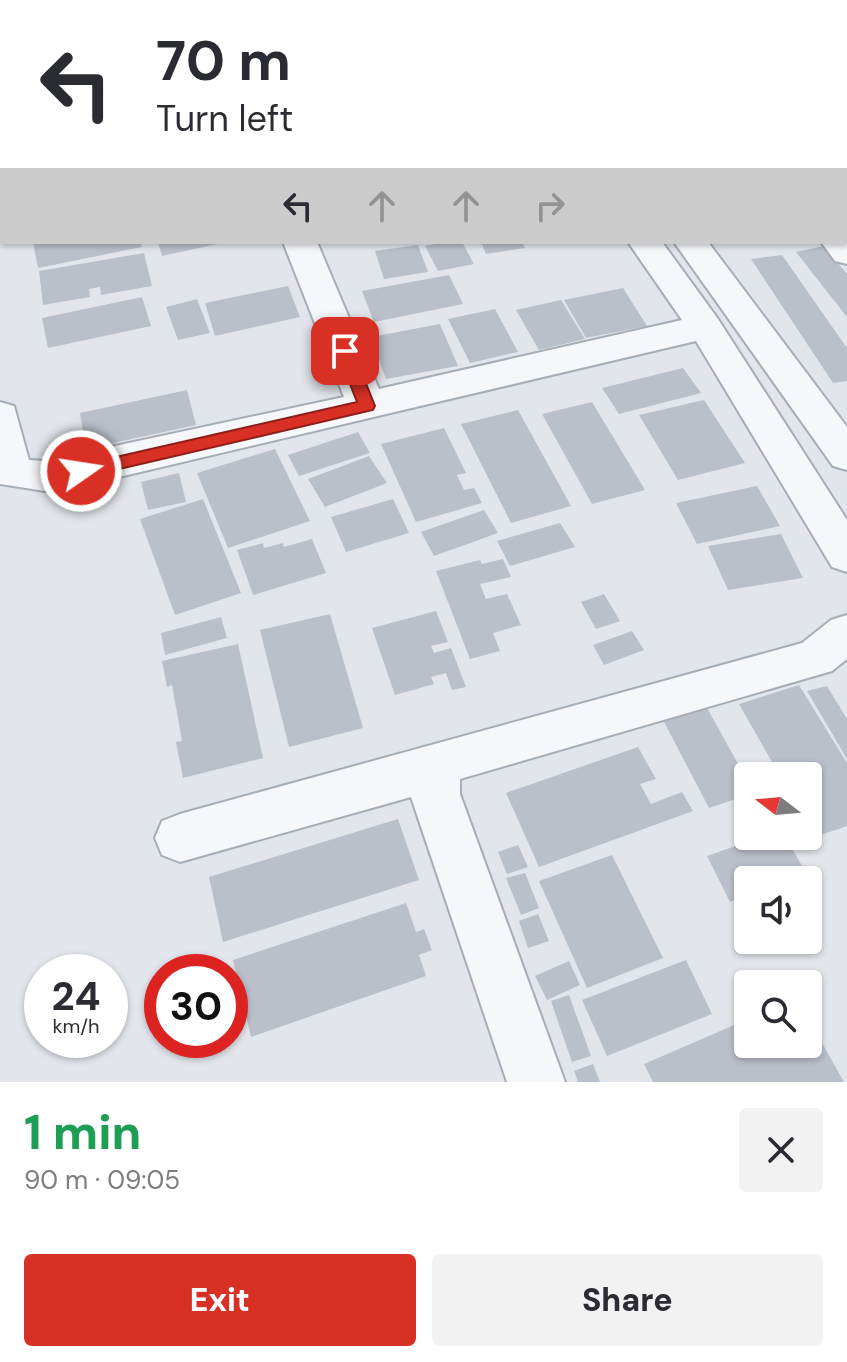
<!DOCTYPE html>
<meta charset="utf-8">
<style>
:root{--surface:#fff;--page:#f2f2f3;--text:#2b2b33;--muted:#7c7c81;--accent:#d93025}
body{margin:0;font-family:"DM Sans",sans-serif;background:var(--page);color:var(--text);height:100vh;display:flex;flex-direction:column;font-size:30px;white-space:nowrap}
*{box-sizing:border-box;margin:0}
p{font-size:26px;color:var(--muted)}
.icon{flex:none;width:44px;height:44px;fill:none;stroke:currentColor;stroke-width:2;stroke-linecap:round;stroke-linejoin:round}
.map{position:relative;height:1082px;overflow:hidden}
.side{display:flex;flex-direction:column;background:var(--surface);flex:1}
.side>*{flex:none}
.banner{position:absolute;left:0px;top:0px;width:848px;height:244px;box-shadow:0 2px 6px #0004;background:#fff;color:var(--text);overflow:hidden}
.needle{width:52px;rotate:286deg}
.buttons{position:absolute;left:734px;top:762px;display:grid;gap:16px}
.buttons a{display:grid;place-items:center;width:88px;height:88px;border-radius:8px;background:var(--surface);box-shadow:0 2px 6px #0004;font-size:40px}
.speed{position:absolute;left:24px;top:954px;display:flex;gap:16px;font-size:40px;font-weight:700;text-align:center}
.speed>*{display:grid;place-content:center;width:104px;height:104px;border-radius:50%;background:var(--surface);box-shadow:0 2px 6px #0004;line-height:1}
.speed small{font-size:20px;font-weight:400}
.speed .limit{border:12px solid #d22;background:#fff;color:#111}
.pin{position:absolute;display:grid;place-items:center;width:68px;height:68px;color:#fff;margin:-34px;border-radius:16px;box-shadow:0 4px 12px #0006}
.me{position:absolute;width:88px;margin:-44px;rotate:77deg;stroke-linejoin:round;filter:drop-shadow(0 0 6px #0008)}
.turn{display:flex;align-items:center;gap:28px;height:168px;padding:0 24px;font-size:36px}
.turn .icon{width:104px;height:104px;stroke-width:2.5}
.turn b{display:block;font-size:56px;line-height:68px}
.lanes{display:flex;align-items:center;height:76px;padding:0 24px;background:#0003;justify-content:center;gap:40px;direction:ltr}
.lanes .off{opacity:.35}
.round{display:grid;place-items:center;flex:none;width:84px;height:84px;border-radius:8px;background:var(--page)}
.headline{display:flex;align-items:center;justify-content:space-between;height:136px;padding:0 24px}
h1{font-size:48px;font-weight:800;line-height:60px;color:#1e9e55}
.cta{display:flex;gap:16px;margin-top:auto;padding:16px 24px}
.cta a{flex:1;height:92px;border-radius:8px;background:var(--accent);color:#fff;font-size:32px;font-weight:800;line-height:92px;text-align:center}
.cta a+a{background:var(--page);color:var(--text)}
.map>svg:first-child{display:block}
.building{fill:#b9c0ca}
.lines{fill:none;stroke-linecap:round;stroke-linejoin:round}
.minor-casing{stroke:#a6adb7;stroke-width:4}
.minor{fill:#f6f7fa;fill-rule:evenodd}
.route{fill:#d93025;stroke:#8d1f18;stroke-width:2}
</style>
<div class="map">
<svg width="847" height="1082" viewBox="0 0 847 1082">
<rect width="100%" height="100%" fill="#e2e6ec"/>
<g class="building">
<path d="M 33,242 L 140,242 L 142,247 L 38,268 Z"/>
<path d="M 158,242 L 222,242 L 222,243 L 162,256 Z"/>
<path d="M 445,242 L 462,242 L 474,264 L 438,271 L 425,246 Z"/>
<path d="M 481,242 L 522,242 L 525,248 L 486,254 Z"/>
<path d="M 418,245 L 428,272 L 384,279 L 375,251 Z"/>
<path d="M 824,246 L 847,274 L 847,317 L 796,252 Z"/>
<path d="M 144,253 L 152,286 L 101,295 L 100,287 L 89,289 L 90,297 L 43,305 L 39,271 Z"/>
<path d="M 782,255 L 847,348 L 847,381 L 833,383 L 751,259 Z"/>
<path d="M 449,275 L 463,304 L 374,322 L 362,291 Z"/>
<path d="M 288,286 L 300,317 L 215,336 L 205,303 Z"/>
<path d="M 623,288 L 647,326 L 586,338 L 564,300 Z"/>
<path d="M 142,297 L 151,326 L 48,348 L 42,318 Z"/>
<path d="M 197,299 L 210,333 L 178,340 L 166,307 Z"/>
<path d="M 561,300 L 585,339 L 539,350 L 516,310 Z"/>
<path d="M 495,309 L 518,352 L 470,363 L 448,319 Z"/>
<path d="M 440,324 L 458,366 L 386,379 L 371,337 Z"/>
<path d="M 683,368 L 701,393 L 619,414 L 602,388 Z"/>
<path d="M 187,390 L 196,425 L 86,449 L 80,413 Z"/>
<path d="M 704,400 L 745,463 L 678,480 L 639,415 Z"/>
<path d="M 592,402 L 645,490 L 592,504 L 542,414 Z"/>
<path d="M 518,410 L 571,506 L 511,523 L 461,424 Z"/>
<path d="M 444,428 L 466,473 L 457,475 L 464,490 L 474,488 L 482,503 L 416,522 L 381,444 Z"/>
<path d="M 358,432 L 370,453 L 299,476 L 288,455 Z"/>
<path d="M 275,449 L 310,521 L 228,548 L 197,473 Z"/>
<path d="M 369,456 L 387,483 L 325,507 L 308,479 Z"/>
<path d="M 179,473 L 186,502 L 148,510 L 141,482 Z"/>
<path d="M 757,486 L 780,526 L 697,544 L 676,503 Z"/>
<path d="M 203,499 L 241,593 L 175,615 L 140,519 Z"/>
<path d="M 393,499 L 409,533 L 346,552 L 331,517 Z"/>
<path d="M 484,510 L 498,533 L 434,556 L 421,532 Z"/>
<path d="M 560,523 L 575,547 L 510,566 L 497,541 Z"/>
<path d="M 781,534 L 803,578 L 728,590 L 708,546 Z"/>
<path d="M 312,539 L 326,573 L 253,595 L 237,550 L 263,543 L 264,548 L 283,543 L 284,547 Z"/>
<path d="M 503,559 L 511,577 L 480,584 L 486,599 L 507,594 L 521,625 L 493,633 L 500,651 L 470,659 L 436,571 L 480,560 L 482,564 Z"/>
<path d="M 604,594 L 620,621 L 596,629 L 581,602 Z"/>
<path d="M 436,611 L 448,642 L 431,646 L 434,653 L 451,648 L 466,687 L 452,690 L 446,673 L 431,677 L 434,684 L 395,695 L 372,628 Z"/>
<path d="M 330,614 L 363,728 L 289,747 L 260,630 Z"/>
<path d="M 221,617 L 227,638 L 165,655 L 161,633 Z"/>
<path d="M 632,631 L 644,650 L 604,665 L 593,645 Z"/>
<path d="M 238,644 L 263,758 L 183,778 L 176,742 L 182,741 L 172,685 L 167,687 L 162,661 Z"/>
<path d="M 799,685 L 847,763 L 847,826 L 815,837 L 808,825 L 808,776 L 780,776 L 739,704 Z"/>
<path d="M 827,686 L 847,719 L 847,759 L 807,691 Z"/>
<path d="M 706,706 L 748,782 L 748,795 L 709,808 L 663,720 Z"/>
<path d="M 638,747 L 656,779 L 640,784 L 651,804 L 682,792 L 693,811 L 539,867 L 506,793 Z"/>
<path d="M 398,819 L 419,880 L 223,942 L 209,877 Z"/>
<path d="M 764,836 L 785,836 L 806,873 L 789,880 L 748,880 L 748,895 L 730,902 L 707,856 Z"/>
<path d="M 518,845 L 528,867 L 507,874 L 498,852 Z"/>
<path d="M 612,855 L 663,958 L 587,988 L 539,881 Z"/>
<path d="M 525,873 L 539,908 L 521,915 L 506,878 Z"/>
<path d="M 406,903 L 416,932 L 424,929 L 432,950 L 419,955 L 426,976 L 251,1037 L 233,960 Z"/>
<path d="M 538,914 L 549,941 L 528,948 L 519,921 Z"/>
<path d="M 686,960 L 712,1014 L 607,1056 L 582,1000 Z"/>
<path d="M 569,961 L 580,985 L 547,1000 L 535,976 Z"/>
<path d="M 569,995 L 591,1056 L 572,1062 L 551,1001 Z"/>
<path d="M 808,1018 L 844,1082 L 653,1082 L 644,1064 L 748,1019 L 748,1044 L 808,1044 Z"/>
<path d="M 593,1064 L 600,1082 L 578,1082 L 574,1071 Z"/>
</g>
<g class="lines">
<defs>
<g id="minor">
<path d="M 556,0 L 591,0 L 555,2 Z"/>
<path d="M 633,0 L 660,0 L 661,2 L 634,2 Z"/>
<path d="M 760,0 L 787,0 L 788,2 L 761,2 Z"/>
<rect x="846" y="49" width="1" height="16"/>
<path d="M 2,86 L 2,104 L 0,105 L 0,87 Z"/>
<rect x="846" y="114" width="1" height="19"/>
<path d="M 847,234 L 847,264 L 835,261 L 821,242 L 846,242 Z"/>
<path d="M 283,242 L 317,242 L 379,389 L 682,320 L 628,242 L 662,242 L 718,319 L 847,520 L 847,572 L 832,567 L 696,341 L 81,486 L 45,491 L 0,484 L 0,402 L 14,406 L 29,460 L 45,461 L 344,397 Z"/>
<path d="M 674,242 L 708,242 L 847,427 L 847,470 L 833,466 Z"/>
<path d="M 847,615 L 847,659 L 832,671 L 460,779 L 460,794 L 565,1082 L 507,1082 L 411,797 L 180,862 L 162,855 L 155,838 L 162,821 L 180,814 L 802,643 L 831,620 Z"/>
</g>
</defs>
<use href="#minor" class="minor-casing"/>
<use href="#minor" class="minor"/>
</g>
<path class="route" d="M 345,346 L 353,351 L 375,406 L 373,410 L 81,478 L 72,471 L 81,465 L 357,402 L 337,351 Z"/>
</svg>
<div class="buttons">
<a><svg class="needle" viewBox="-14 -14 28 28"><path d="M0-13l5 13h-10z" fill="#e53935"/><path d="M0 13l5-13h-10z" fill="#7c7c81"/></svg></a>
<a><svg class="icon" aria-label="sound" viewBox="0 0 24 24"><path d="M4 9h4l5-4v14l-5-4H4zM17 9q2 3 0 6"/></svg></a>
<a><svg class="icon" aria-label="search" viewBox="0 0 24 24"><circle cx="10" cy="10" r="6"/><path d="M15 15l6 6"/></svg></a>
</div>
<div class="speed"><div>24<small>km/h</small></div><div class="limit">30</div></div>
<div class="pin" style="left:345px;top:351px;background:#d93025"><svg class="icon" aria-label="arrive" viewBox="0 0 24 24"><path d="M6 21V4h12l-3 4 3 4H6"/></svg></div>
<svg class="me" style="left:81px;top:471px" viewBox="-20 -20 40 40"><circle r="17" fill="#d93025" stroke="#fff" stroke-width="3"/><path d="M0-11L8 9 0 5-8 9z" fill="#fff"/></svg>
<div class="banner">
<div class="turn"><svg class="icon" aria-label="left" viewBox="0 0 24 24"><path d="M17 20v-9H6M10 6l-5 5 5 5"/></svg><div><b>70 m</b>Turn left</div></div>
<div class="lanes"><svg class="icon" aria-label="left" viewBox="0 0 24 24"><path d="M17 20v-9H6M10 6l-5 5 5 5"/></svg><svg class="icon off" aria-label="ahead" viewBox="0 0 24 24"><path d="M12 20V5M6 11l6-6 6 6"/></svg><svg class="icon off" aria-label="ahead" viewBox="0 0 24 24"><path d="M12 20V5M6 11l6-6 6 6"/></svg><svg class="icon off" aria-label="right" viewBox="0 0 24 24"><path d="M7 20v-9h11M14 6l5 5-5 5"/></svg></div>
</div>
</div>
<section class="side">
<div class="headline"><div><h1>1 min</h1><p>90 m · 09:05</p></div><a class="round"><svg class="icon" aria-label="close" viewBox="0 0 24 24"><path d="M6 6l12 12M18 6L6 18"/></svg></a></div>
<div class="cta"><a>Exit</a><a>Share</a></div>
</section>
